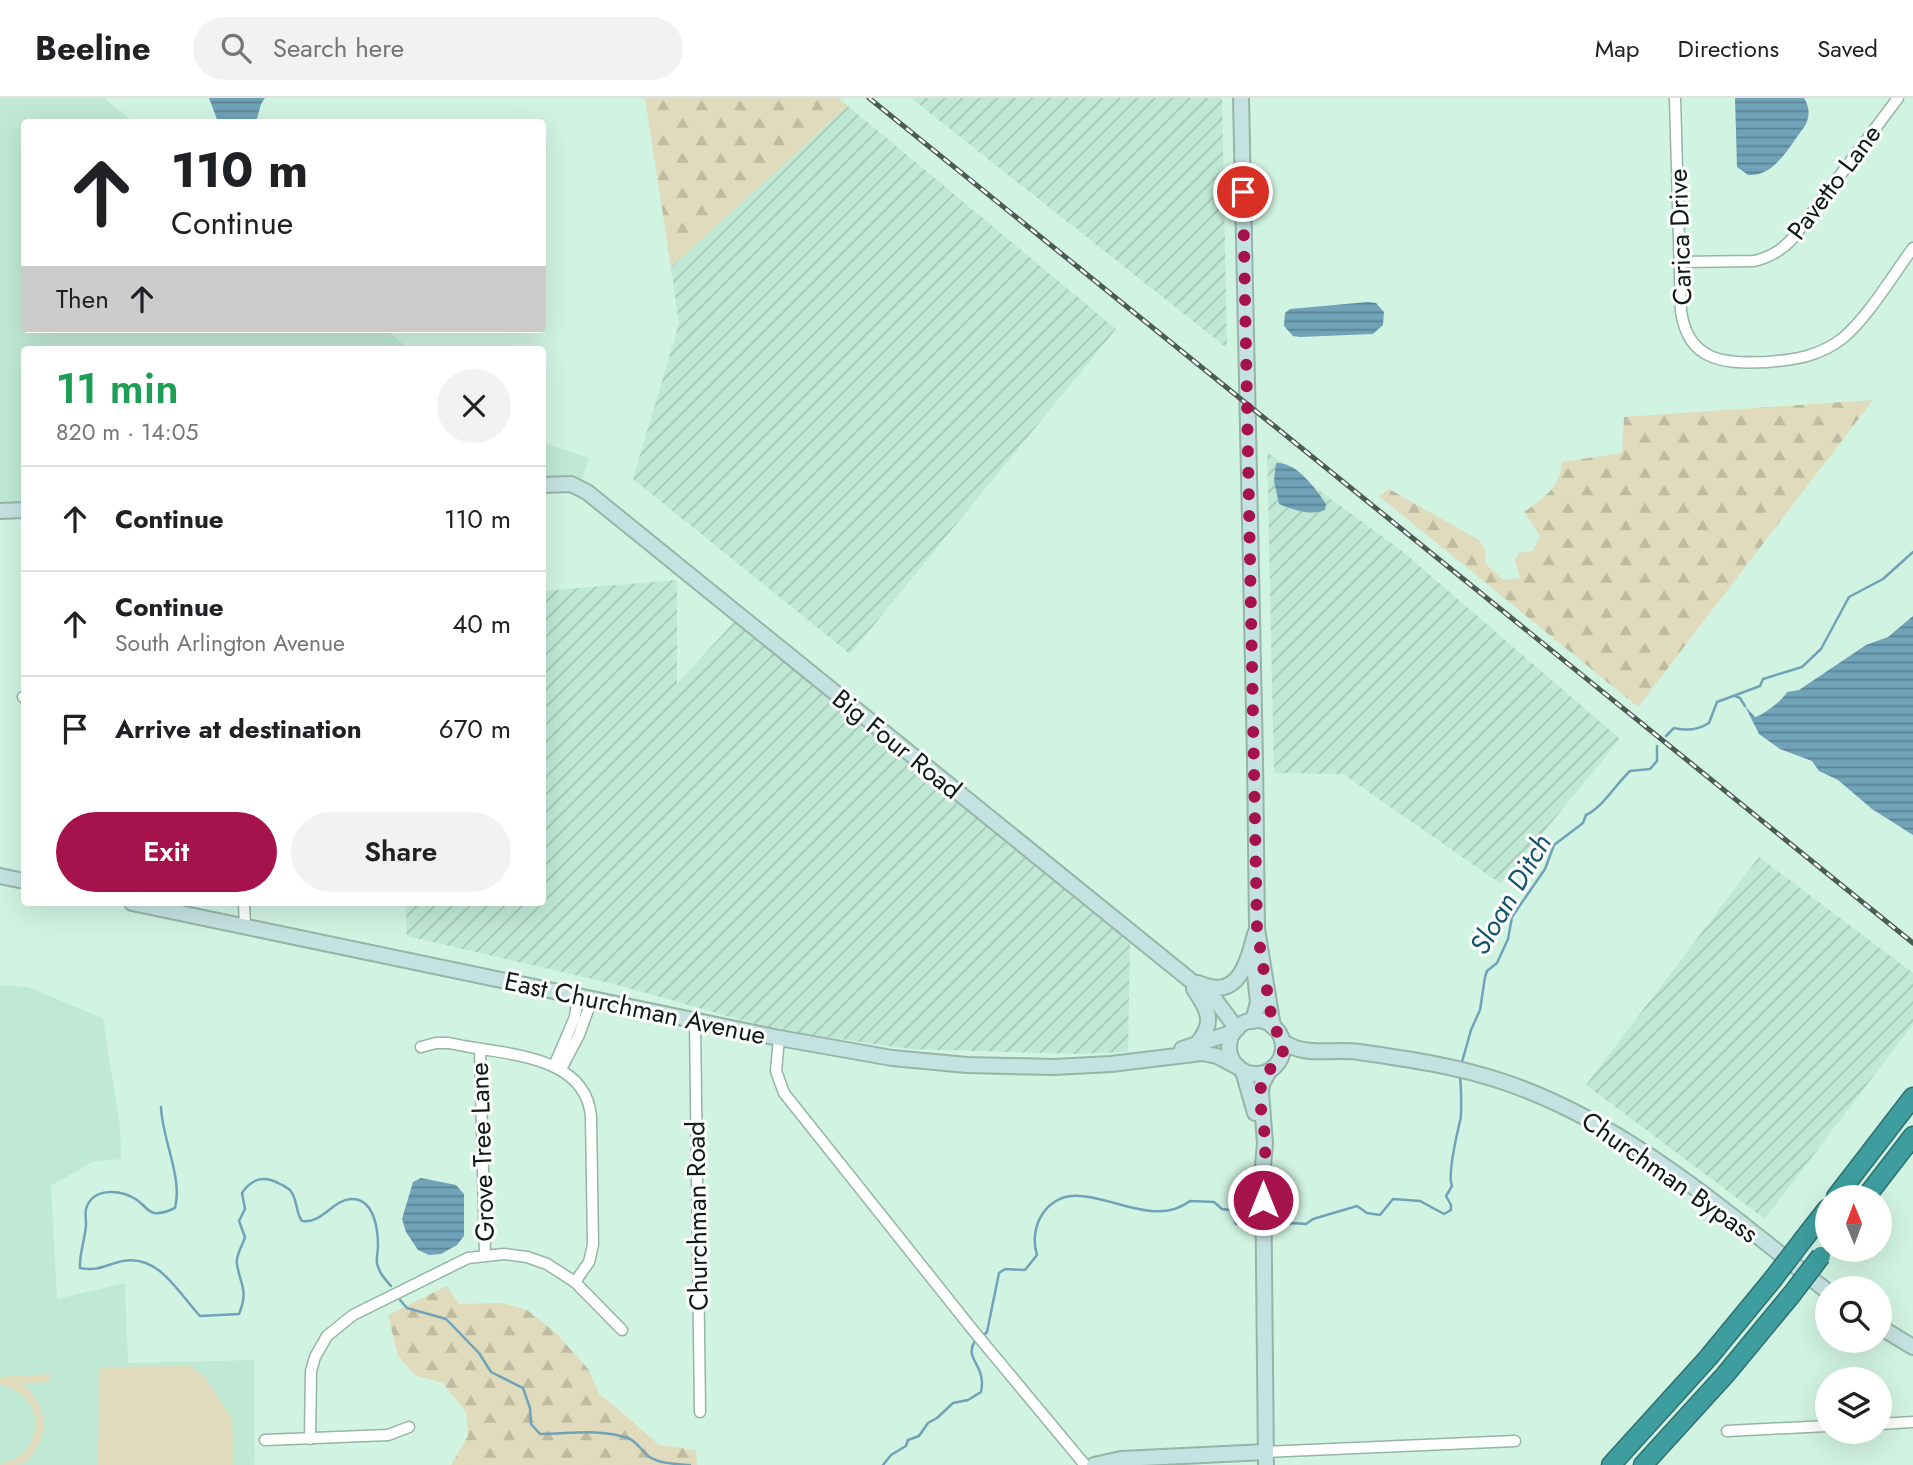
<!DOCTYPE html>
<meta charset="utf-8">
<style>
:root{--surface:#fff;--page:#f2f2f2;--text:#202124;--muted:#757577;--line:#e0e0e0;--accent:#a6124c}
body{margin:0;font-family:Jost,sans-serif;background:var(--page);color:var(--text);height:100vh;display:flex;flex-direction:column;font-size:26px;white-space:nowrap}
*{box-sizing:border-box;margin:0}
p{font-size:23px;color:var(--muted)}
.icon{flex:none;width:38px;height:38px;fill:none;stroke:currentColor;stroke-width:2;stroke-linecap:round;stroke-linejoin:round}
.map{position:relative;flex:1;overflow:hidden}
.sheet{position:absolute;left:21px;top:248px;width:525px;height:560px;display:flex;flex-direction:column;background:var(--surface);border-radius:7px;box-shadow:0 7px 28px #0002}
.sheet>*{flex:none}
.banner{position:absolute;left:21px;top:21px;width:525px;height:214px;border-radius:7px;box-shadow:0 7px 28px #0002;background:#fff;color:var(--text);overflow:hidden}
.needle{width:46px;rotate:359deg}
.fabs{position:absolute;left:1815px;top:1087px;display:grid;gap:14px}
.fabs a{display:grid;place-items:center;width:77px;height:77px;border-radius:50%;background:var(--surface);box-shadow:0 7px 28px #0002;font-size:35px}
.pin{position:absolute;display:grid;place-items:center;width:60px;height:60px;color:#fff;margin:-30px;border:4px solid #fff;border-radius:50%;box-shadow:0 2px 7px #0007}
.me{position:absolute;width:77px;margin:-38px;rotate:0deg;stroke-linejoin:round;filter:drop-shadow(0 0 5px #0008)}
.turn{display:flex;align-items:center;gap:24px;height:147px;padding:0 35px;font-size:32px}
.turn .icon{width:91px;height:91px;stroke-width:2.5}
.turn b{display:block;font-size:49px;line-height:60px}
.then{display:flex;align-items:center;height:66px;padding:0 35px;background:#0003;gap:14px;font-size:26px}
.round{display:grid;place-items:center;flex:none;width:74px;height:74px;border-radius:37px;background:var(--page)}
.head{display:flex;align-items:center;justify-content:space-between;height:119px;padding:0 35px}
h1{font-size:42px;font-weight:600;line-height:52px;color:#1e9e55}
.button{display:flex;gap:14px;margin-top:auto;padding:14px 35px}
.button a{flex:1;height:80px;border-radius:42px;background:var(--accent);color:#fff;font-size:28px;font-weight:600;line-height:80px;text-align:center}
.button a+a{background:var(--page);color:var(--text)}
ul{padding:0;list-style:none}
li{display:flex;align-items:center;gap:21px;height:105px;padding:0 35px;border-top:2px solid var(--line)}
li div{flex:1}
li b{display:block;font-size:26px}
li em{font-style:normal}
header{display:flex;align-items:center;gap:42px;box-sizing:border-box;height:98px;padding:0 35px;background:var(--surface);border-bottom:2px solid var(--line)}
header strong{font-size:33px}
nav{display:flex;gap:38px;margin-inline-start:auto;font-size:24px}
.search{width:490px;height:63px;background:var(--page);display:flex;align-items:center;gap:18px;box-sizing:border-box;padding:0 24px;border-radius:38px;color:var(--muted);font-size:26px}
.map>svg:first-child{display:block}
.built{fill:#c0e9d5}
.industrial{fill:url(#industrial-furrows)}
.forest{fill:url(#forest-firs)}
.pitch{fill:#e0dbbc}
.water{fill:url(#water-rules)}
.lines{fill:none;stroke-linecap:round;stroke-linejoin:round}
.stream{stroke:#70a2b8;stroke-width:2.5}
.street-casing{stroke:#95b5a6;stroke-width:13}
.secondary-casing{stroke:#95b5a6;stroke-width:18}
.highway-casing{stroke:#2e706f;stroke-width:21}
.street{stroke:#fff;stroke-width:10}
.secondary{stroke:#c5e2e2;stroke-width:14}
.highway{stroke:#3e9e9f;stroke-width:18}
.rail-casing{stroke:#4a5c54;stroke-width:5}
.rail{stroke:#fff;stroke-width:2.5;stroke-dasharray:8;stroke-linecap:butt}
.highway-bridge-casing{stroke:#2e706f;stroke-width:21;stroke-linecap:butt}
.highway-bridge{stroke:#3e9e9f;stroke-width:18}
.route{stroke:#a6124c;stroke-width:12;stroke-dasharray:0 21.6}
.labels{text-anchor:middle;stroke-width:6;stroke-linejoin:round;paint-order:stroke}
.street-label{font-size:26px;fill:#0f1b16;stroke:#fff}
.water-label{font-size:28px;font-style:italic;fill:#12546c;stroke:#fff}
</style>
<header>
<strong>Beeline</strong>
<div class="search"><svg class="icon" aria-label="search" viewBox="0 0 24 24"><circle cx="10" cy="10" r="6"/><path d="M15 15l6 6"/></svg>Search here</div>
<nav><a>Map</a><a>Directions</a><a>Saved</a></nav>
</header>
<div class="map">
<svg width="1913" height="1367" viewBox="0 0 1913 1367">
<defs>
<pattern id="industrial-furrows" width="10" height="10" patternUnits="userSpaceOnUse" patternTransform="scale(1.75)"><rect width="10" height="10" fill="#c0e9d5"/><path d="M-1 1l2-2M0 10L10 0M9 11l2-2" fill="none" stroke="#a4c7b6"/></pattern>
<pattern id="forest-firs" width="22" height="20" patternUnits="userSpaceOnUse" patternTransform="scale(1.75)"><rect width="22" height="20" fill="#e0dbbc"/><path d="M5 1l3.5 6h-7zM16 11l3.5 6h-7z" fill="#bfbba1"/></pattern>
<pattern id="water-rules" width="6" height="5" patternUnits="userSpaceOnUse" patternTransform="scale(1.75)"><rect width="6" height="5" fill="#70a2b8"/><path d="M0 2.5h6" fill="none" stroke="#5a8395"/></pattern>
</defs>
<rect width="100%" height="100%" fill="#d1f3e2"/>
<g class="built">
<path d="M 0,0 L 104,0 L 134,24 L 24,24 L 24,231 L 386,231 L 410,252 L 24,252 L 24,409 L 0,410 Z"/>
<path d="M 542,344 L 589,360 L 581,385 L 543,383 Z"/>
<path d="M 0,887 L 28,889 L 103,920 L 120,1029 L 121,1061 L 92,1064 L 51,1088 L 57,1201 L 125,1185 L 128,1265 L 254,1262 L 255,1367 L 0,1367 Z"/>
</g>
<g class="industrial">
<path d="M 911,0 L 1222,0 L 1227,250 Z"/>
<path d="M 848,8 L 1116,231 L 850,556 L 633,381 L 679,226 L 671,169 Z"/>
<path d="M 1267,354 L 1402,453 L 1620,641 L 1501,786 L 1343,676 L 1274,675 Z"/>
<path d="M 677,482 L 677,586 L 736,522 L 1130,843 L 1128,954 L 1075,956 L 910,951 L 777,932 L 614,886 L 407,838 L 406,805 L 542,805 L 543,493 Z"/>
<path d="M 1759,759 L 1913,875 L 1913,926 L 1765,1121 L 1586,987 Z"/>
</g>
<g class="forest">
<path d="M 645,0 L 838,0 L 848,8 L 671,169 Z"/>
<path d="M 1873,302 L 1638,609 L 1379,398 L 1389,391 L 1479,442 L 1485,452 L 1486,466 L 1503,482 L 1520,480 L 1515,462 L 1519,455 L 1533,453 L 1540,438 L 1524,414 C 1544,400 1560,390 1562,364 L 1622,355 L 1624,319 Z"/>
<path d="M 447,1188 L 459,1206 L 503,1205 L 527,1212 L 556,1235 L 589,1272 L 599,1296 L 616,1309 L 659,1347 L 696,1352 L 697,1367 L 451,1367 L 468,1338 L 466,1314 L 443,1285 L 415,1277 L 398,1258 L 388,1217 Z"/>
</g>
<g class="pitch">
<path d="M 190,1268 L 204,1278 L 232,1320 L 234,1367 L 98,1367 L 99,1269 Z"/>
<path d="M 49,1276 L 49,1284 L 22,1286 C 41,1302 51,1326 37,1350 C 34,1355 28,1363 22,1366 C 16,1367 7,1367 0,1367 C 8,1362 20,1360 27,1350 C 47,1325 30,1292 0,1287 L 0,1279 Z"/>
</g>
<g class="water">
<path d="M 209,0 L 265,0 L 261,6 L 256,24 L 218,24 Z"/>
<path d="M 1735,0 L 1804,0 C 1810,10 1810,18 1805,28 C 1790,47 1775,79 1748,77 L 1737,69 Z"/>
<path d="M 1368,204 L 1376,205 L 1384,214 L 1383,227 L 1373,236 L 1300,239 L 1293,238 L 1284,228 L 1285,215 L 1290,211 Z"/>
<path d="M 1276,365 C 1297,364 1315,390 1326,406 L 1325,412 C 1310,418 1294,412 1279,406 L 1274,383 Z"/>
<path d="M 1913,518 L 1913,737 L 1872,711 L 1838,682 L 1819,673 L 1812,663 L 1780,651 L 1759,636 L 1745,608 L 1755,619 C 1763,617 1783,602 1787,594 L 1799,592 L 1866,547 L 1888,539 Z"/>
<path d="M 421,1080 L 456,1087 L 464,1096 L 464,1138 L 457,1147 L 441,1156 L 429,1157 L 418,1152 L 406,1134 L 402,1121 L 413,1084 Z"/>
</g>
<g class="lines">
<g class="stream">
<path d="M 1735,598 L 1740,600 L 1745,608"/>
<path d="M 1666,638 L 1674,630 C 1686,633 1698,632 1709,625 L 1717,604 L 1760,588 L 1763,581 L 1802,569 L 1821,551 L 1849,499 L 1883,481 L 1913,454"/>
<path d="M 1462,964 L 1471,932 L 1480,912 L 1485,879 L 1487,873 L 1497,865 L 1508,841 L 1512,819 L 1545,771 L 1554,747 L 1583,725 L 1586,717 C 1603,709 1616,686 1630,673 L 1650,671 L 1657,663 L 1657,648"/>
<path d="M 161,1009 C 162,1041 183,1080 175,1110 C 168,1113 162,1116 154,1115 C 148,1114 143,1106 137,1102 C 122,1092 93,1088 86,1111 C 85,1115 86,1122 86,1127 C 85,1142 79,1156 80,1170 C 98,1174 107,1166 123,1163 C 159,1156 179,1196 200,1218 L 239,1216 C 249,1192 240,1187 237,1166 C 235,1158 243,1147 245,1139 L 239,1123 L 245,1111 L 242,1095 C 252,1080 264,1077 280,1086 C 281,1086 289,1091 290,1092 C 298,1101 295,1114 302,1123 C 323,1126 332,1102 351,1101 C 374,1100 378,1131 378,1148 C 378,1154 376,1159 377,1165 C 379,1175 385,1181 391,1188"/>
<path d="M 1274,1126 L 1279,1130 L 1292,1125 L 1306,1126 L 1313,1121 L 1357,1108 L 1367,1115 L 1380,1117 L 1393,1101 L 1420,1103 L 1444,1116 L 1451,1112 L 1451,1107 L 1446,1098 L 1452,1088 C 1447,1078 1457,1036 1460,1023 C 1462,1019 1461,985 1460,979"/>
<path d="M 400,1202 L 407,1210 L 446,1221 L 479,1255 L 491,1274 L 523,1290 L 530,1310 L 531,1326 L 540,1336 C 570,1336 598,1330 628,1340 C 636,1343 641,1352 648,1358 C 659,1366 677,1366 690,1367"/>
<path d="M 984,1237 L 987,1234 L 999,1175 L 1005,1171 L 1025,1172 L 1037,1157 C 1028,1128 1047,1095 1080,1098 C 1116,1100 1157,1128 1190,1103 L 1214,1104 L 1222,1111 L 1230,1112 L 1236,1126 L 1249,1126"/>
<path d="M 883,1367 L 891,1357 L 906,1348 L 908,1342 L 919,1338 L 928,1325 L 937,1320 L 953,1305 L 968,1302 L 981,1294 C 987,1267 963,1261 975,1243"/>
</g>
<defs>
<g id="street">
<path d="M 1675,0 L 1681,213 C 1688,264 1725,266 1767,264 C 1795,262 1820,258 1843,240 C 1868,219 1893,177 1913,150"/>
<path d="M 1680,164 L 1754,163 C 1771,159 1782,152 1793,140 L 1898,0"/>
<path d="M 23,599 L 24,599"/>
<path d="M 244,805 L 245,828"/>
<path d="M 695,922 L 700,1314"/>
<path d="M 779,940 L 776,973 L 784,995 L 972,1231 L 1085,1367"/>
<path d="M 421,949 L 436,945 L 449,945 C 499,957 586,954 591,1019 L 593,1147 L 589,1164 L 575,1184"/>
<path d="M 480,951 L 485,1157"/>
<path d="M 554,968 L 575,919 L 578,898"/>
<path d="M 561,971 L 579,937 L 592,901"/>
<path d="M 1880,1326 L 1913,1324"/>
<path d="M 1727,1333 L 1827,1328"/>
<path d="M 310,1341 L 311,1273 L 315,1259 L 327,1238 L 353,1217 L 468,1160 L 504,1156 L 527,1159 L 547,1166 L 575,1184 L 622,1232"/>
<path d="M 265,1342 L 388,1337 L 409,1329"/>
<path d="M 1266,1354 L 1515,1343"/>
</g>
<g id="secondary">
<path d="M 1241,0 L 1255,661 L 1257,831 L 1273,929"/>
<path d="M 542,387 L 571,386 L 587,394 L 1216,903 L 1237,931"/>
<path d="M 0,413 L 24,412"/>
<path d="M 0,778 L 24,783"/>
<path d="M 132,805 L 779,940 L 892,960 L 967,967 L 1054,969 L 1111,966 L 1202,955 L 1217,958 L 1238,969"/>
<path d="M 1198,885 C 1238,903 1247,866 1255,836"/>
<path d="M 1194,891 C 1209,913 1215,924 1197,946"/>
<circle cx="1256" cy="949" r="27"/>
<path d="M 1253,923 L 1258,904 L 1253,859"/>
<path d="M 1282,943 C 1305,960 1333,950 1359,954 C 1408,961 1457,968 1504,984 C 1626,1025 1727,1115 1827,1193"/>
<path d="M 1182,951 L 1234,934"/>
<path d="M 1243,973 L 1255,1015"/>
<path d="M 1880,1229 L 1913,1249"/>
<path d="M 1094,1367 L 1121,1361 L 1266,1354"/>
<path d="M 1266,1367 L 1263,1068 L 1265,1045 L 1261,994 L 1262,986 L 1269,973"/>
</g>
<g id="highway">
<path d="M 1836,1099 L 1913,999"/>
<path d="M 1866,1099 L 1913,1038"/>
<path d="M 1802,1143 L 1827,1111"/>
<path d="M 1611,1367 L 1708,1260 L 1773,1181"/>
<path d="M 1643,1367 L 1725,1277 L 1792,1196"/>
</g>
</defs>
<use href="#street" class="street-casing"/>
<use href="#secondary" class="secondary-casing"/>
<use href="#highway" class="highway-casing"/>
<use href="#street" class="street"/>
<use href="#secondary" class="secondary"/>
<use href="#highway" class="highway"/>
<defs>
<path id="rail" d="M 869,0 L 1913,845"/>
</defs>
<use href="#rail" class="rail-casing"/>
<use href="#rail" class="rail"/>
<defs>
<g id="highway-bridge">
<path d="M 1773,1181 L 1802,1143"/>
<path d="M 1792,1196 L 1821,1158"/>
</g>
</defs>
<use href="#highway-bridge" class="highway-bridge-casing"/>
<use href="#highway-bridge" class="highway-bridge"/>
</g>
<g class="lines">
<path class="route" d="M 1243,94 L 1257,831 L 1273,929 C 1299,958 1269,963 1262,985 C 1257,1001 1264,1024 1265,1041 C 1266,1061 1263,1082 1263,1102"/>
</g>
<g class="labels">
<g class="street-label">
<text transform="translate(1834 84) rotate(-53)" y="9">Pavetto Lane</text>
<text transform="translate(1680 139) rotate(-92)" y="9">Carica Drive</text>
<text transform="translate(897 646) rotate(39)" y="9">Big Four Road</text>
<text transform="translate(635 910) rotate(12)" y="9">East Churchman Avenue</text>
<text transform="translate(482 1054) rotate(-92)" y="9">Grove Tree Lane</text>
<text transform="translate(1670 1079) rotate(35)" y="9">Churchman Bypass</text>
<text transform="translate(697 1118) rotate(-91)" y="9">Churchman Road</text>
</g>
<g class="water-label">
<text transform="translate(1510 796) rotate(-60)" y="10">Sloan Ditch</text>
</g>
</g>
</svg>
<div class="fabs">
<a><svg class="needle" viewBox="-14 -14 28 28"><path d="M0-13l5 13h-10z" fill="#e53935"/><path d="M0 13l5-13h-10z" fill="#757577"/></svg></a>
<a><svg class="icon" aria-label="search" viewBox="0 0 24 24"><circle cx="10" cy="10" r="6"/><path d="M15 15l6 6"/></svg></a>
<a><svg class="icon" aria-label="layers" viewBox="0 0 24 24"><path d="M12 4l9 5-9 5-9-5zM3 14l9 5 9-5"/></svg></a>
</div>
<div class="pin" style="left:1243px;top:94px;background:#d93025"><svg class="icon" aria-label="arrive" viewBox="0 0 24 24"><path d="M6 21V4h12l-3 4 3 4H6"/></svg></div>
<svg class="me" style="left:1263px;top:1102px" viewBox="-20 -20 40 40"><circle r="17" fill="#a6124c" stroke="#fff" stroke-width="3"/><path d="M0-11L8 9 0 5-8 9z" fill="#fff"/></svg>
<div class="banner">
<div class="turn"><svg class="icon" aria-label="ahead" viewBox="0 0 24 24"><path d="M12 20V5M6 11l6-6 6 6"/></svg><div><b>110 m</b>Continue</div></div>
<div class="then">Then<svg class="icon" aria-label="ahead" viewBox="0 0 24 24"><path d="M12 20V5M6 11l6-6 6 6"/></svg></div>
</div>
<section class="sheet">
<div class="head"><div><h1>11 min</h1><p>820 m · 14:05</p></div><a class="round"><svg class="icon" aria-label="close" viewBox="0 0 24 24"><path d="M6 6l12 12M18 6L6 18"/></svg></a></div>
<ul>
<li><svg class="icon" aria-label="ahead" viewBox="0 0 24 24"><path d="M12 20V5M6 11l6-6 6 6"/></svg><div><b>Continue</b></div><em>110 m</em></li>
<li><svg class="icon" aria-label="ahead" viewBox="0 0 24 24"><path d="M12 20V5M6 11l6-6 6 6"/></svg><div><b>Continue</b><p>South Arlington Avenue</p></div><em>40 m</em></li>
<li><svg class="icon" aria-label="arrive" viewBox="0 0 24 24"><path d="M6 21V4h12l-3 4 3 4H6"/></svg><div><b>Arrive at destination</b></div><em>670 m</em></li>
</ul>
<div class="button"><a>Exit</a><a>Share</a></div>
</section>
</div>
